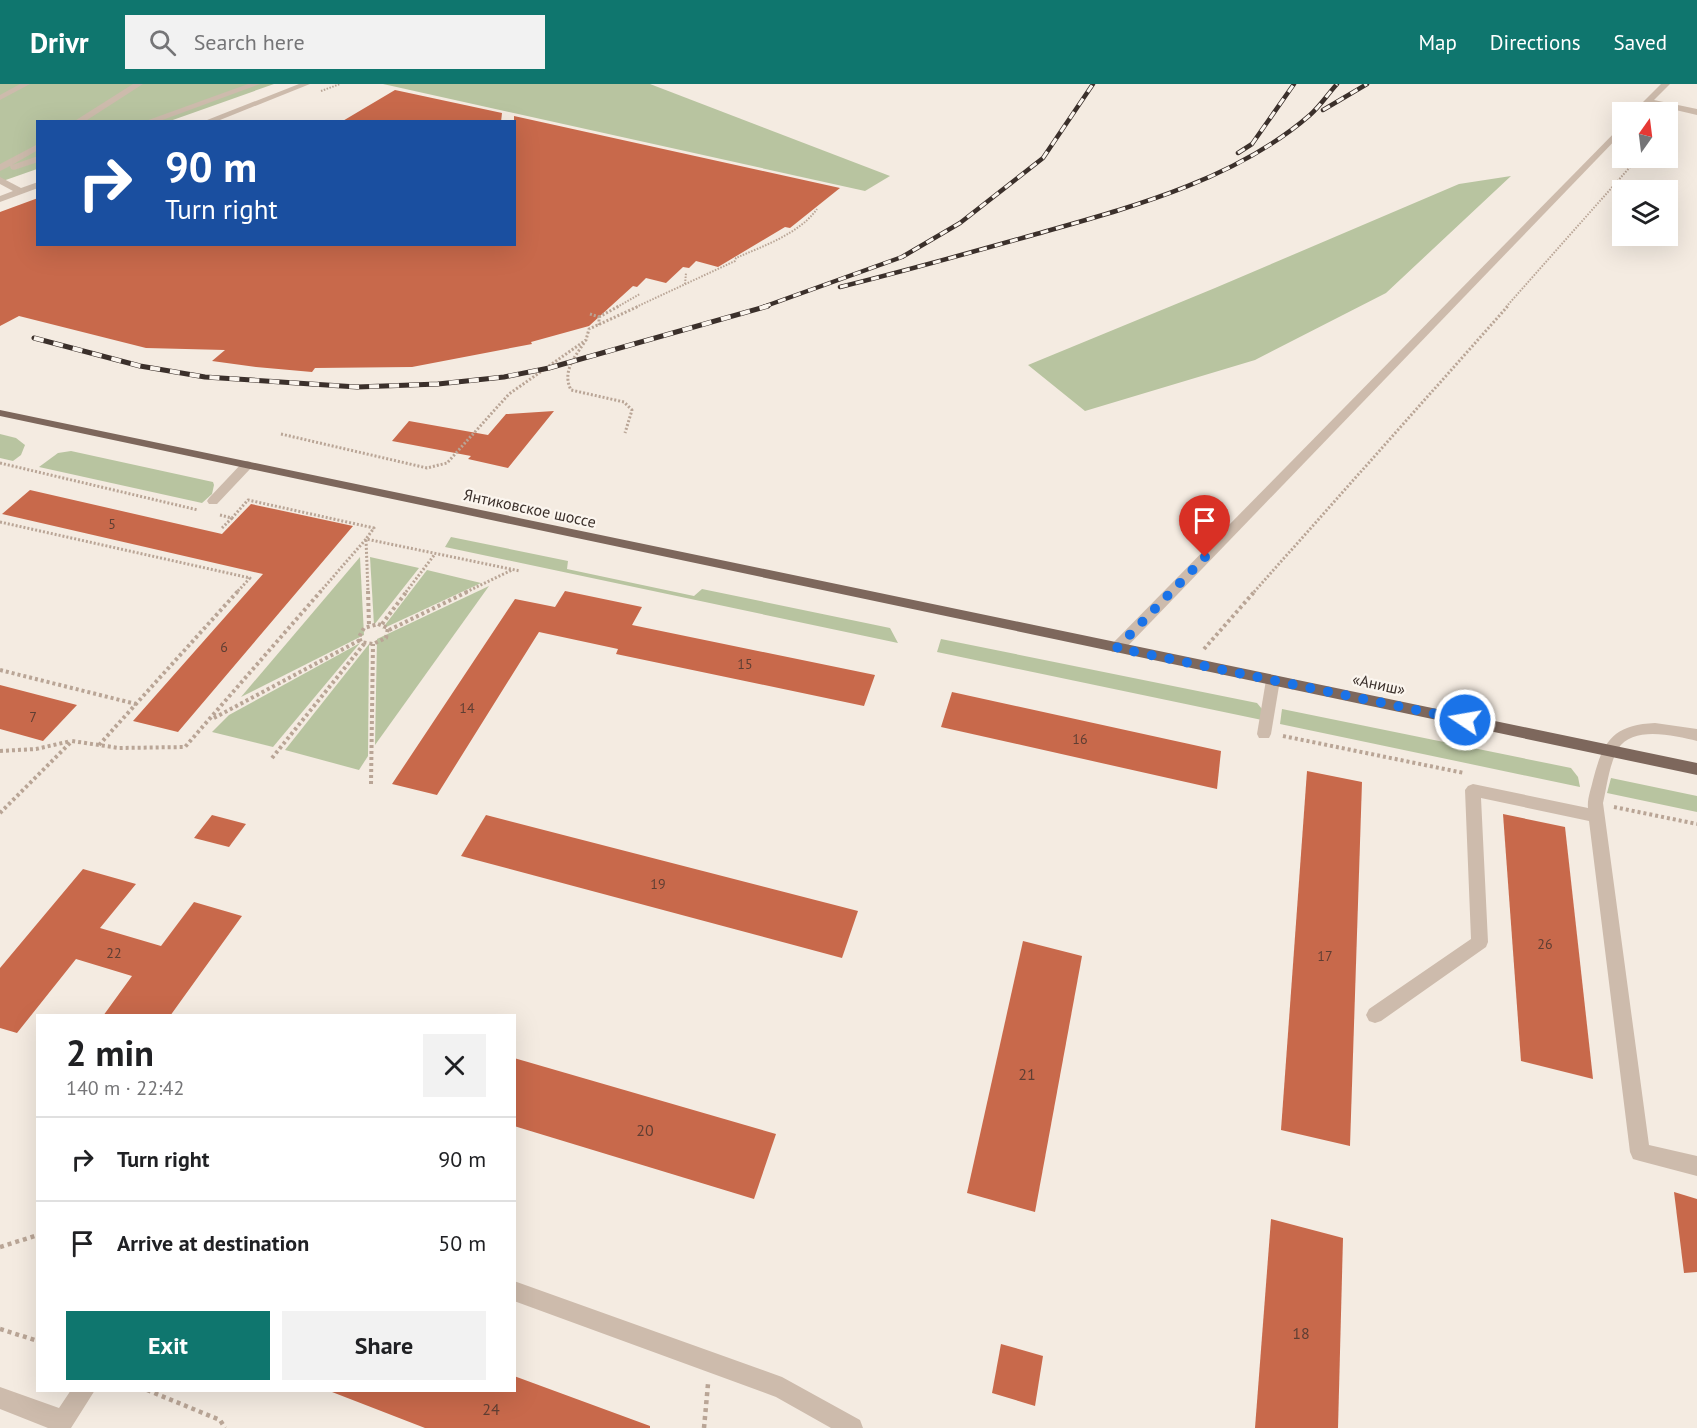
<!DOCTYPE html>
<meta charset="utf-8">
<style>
:root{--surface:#fff;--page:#f2f2f2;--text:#202124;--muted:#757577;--line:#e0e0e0;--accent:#0f766e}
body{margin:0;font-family:"PT Sans",sans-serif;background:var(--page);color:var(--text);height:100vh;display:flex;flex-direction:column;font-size:22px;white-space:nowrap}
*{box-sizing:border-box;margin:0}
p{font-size:20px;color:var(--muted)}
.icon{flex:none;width:33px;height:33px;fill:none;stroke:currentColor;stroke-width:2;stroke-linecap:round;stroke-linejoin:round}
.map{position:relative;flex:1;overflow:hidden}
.details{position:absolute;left:36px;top:930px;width:480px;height:378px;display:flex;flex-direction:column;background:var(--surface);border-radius:0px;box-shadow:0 6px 24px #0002}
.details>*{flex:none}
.guide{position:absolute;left:36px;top:36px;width:480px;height:126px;border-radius:0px;box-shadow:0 6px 24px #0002;background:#1a4fa0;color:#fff;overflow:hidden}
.needle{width:39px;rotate:14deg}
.tools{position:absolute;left:1612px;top:18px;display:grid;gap:12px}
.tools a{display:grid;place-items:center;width:66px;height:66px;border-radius:0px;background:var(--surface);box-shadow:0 6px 24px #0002;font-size:30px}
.pin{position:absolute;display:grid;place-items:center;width:51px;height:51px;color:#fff;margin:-62px -26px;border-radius:50% 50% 50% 0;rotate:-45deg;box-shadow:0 0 6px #0007}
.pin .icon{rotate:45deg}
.me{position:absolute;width:66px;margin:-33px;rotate:282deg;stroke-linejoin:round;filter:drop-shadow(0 0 4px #0008)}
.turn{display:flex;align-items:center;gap:21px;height:126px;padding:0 30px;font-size:27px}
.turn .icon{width:78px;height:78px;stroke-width:2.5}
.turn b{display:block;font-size:42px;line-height:51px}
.round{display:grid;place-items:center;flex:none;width:63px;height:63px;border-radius:0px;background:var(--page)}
.head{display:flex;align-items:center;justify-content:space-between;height:102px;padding:0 30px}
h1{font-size:36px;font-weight:700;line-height:45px}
.action{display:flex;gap:12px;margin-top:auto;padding:12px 30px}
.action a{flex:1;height:69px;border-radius:0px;background:var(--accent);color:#fff;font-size:24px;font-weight:700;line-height:69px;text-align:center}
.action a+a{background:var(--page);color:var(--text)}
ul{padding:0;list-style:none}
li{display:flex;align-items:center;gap:18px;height:84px;padding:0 30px;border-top:2px solid var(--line)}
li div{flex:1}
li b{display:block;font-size:22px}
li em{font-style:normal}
header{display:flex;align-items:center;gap:36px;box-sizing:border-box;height:84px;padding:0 30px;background:var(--accent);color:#fff}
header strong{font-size:28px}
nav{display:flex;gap:33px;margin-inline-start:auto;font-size:21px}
.search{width:420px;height:54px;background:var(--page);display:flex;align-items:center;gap:15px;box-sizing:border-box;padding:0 21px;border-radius:0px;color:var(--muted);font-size:22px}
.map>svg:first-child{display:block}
.green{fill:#b8c4a0}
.building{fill:#c8694b}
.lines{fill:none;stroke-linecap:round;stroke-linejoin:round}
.path-far3{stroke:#b9a596;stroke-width:2;stroke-dasharray:1.5 1.5;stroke-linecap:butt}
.path-far2{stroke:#b9a596;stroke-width:3;stroke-dasharray:2 2;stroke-linecap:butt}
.path-far1{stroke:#b9a596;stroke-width:4;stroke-dasharray:3 3;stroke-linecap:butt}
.path{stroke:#b9a596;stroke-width:4.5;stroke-dasharray:4 4;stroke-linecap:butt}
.minor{fill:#cdbbac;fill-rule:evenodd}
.major{fill:#7d675c;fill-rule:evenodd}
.rail-far1-casing{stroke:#3b302b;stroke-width:4.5}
.rail-casing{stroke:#3b302b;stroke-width:5}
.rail-far1{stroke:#fbf5ee;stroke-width:3;stroke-dasharray:8;stroke-linecap:butt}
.rail{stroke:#fbf5ee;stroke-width:4;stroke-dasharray:10;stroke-linecap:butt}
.route{stroke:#1a73e8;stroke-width:10;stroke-dasharray:0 18}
.labels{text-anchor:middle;stroke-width:4.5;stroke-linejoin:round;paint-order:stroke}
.number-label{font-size:14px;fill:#5e3e33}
.street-label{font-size:16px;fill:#3b302b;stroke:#fbf5ee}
.near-number-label{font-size:16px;fill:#5e3e33}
</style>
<header>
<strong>Drivr</strong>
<div class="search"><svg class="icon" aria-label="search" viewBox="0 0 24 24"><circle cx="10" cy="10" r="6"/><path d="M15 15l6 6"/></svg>Search here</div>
<nav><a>Map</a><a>Directions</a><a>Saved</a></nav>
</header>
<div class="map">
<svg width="1697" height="1344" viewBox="0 0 1697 1344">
<rect width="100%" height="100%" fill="#f4ebe1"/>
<g class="green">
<path d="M 0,0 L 274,0 L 170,37 L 38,38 L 37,85 L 0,98 Z"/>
<path d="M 383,0 L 650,0 L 890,92 L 865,107 Z"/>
<path d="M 1511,92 L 1386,209 L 1255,276 L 1085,327 L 1028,281 L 1215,204 L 1459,100 Z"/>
<path d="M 0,350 L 16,354 L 25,361 L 21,371 L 13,377 L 0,374 Z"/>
<path d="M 71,367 L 213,398 L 214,401 L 212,410 L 202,419 L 39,383 L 58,369 Z"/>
<path d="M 451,453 L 568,477 L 567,485 L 694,512 L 702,505 L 890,544 L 898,559 L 445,463 Z"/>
<path d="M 360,473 L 364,551 L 241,613 Z"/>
<path d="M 370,473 L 419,484 L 374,541 Z"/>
<path d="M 427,486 L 481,499 L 382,545 Z"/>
<path d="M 489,502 L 375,661 L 377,555 Z"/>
<path d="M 941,555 L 1257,619 L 1262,625 L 1262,636 L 937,568 Z"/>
<path d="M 360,559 L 273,663 L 212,648 L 229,631 Z"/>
<path d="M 369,560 L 368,672 L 359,686 L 285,666 Z"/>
<path d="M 1282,625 L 1571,684 L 1578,693 L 1580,703 L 1280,640 Z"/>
<path d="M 1611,694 L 1697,712 L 1697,728 L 1607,709 Z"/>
</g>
<g class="building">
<path d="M 395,6 L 502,29 L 501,38 L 341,38 Z"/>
<path d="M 514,32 L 840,104 L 790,144 L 785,143 L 718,183 L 696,177 L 689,184 L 683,183 L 666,199 L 646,194 L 637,203 L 633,202 L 589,242 L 531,258 L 532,260 L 412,283 L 315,284 L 312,288 L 256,283 L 212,277 L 225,266 L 146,264 L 19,232 L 0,242 L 0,128 L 38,114 L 38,160 L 514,160 Z"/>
<path d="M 554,327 L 508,384 L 468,375 L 471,372 L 392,357 L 409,337 L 488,351 L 506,330 Z"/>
<path d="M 30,406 L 222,450 L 251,420 L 353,442 L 178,648 L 133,637 L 263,490 L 2,430 Z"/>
<path d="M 565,507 L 642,523 L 632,541 L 875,591 L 864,622 L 616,570 L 618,565 L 539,548 L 437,711 L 392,700 L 515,515 L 555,523 Z"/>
<path d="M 0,601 L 77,621 L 43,657 L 0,645 Z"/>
<path d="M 952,608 L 1221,667 L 1217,705 L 941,643 Z"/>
<path d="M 1307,687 L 1362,698 L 1350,1062 L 1281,1046 Z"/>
<path d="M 1503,730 L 1565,743 L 1593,995 L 1521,977 Z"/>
<path d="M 212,731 L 246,740 L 229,763 L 194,754 Z"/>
<path d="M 486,731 L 858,827 L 842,874 L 461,772 Z"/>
<path d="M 83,785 L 136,800 L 100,844 L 161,862 L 194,818 L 242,832 L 170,932 L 103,932 L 132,892 L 76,875 L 17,949 L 0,944 L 0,884 Z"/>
<path d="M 1023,857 L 1082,872 L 1035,1128 L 967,1109 Z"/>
<path d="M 514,974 L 776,1050 L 754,1115 L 514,1042 Z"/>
<path d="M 1674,1108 L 1697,1115 L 1697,1188 L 1684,1189 Z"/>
<path d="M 1271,1135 L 1343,1154 L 1338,1344 L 1255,1344 Z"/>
<path d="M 1001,1260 L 1043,1272 L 1035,1322 L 992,1309 Z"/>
<path d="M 514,1292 L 650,1342 L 650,1344 L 425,1344 L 332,1308 L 514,1306 Z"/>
</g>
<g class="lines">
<g class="path-far3">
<path d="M 321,7 L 340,0"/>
<path d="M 685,200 L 686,189"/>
<path d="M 617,223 L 640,210"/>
<path d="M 636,223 L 735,177 L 736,174 C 763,162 799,150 817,125"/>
<path d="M 1506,223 L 1638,74"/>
</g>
<g class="path-far2">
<path d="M 590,230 L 599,233 L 599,241"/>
<path d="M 599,233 L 619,222"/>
<path d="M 584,259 C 574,274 562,288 571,306 L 624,318 L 632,326 L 625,349"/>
<path d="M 281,350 L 427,384 L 447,379 L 509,310 L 586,256 L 589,245 L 639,222"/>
<path d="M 0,379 L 198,426"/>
<path d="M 220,431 L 232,434 L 248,416 L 374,444 L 366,455 L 368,508"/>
<path d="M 0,438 L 250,494 L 237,508"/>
<path d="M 222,444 L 232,434"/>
<path d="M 320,508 L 366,455 L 520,487"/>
<path d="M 406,508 L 435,470"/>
<path d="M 466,508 L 512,486"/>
<path d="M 1254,508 L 1508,222"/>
</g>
<g class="path-far1">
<path d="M 368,507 L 369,541"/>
<path d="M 378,540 L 388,544 L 386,554 L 373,560 L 361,558 L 359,553 L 364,544 Z"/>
<path d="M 382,540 L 407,507"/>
<path d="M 389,546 L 469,507"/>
<path d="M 1204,565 L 1255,507"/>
<path d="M 0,586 L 136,620"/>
<path d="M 214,634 L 360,556"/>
<path d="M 1283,652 L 1464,689"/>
<path d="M 99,661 L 238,507"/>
<path d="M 0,667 L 36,665 L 71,657"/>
<path d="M 272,674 L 364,560"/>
<path d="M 371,700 L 373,560"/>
<path d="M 1614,723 L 1697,740"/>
<path d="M 0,729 L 72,657 L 119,664 L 185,663 L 321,507"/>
</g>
<g class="path">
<path d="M 0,1163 L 38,1151"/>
<path d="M 0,1245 L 38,1257"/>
<path d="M 147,1306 L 220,1336 L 225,1344"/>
<path d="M 704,1344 L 708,1300"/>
</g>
<g class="minor">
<path d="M 20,0 L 30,0 L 0,16 L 0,11 Z"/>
<path d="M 133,0 L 143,0 L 84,38 L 73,38 Z"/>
<path d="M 248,0 L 260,0 L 157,38 L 143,38 Z"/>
<path d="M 299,0 L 310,0 L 215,38 L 202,38 Z"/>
<path d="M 1661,0 L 1670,0 L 1654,16 L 1697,25 L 1697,31 L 1650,20 L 1641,28 L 1633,28 Z"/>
<path d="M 1623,40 L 1623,48 L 1122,568 L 1112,568 L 1110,564 L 1112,560 Z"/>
<path d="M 38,60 L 38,66 L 12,81 L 38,72 L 38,78 L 14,86 L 11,85 L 10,82 L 0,87 L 0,80 Z"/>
<path d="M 0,93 L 21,104 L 38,98 L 38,104 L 0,118 L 0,112 L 13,107 L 0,100 Z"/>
<path d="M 247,377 L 251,378 L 251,384 L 217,420 L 209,420 L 207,417 L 209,414 L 243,378 Z"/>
<path d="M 1273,591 L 1280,596 L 1271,650 L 1269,654 L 1259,654 L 1257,650 L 1266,596 Z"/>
<path d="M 1655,639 L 1697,645 L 1697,657 C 1675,652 1633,641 1618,665 C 1609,681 1607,702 1603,719 L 1649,1061 L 1697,1072 L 1697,1092 L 1640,1077 L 1633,1075 L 1630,1068 L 1589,737 L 1481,714 L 1488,858 L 1486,863 L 1381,937 L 1375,939 L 1369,937 L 1366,931 L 1369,925 L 1471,855 L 1465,706 L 1468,702 L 1473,700 L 1588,724 C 1587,715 1591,705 1593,696 C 1603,657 1613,641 1655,639 Z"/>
<path d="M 514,1197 L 782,1293 L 860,1336 L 863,1344 L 831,1344 L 776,1313 L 514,1217 Z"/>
<path d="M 0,1303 L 59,1324 L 71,1306 L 95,1306 L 71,1344 L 48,1344 L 0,1325 Z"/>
</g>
<path class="major" d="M 0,326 L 1697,679 L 1697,691 L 0,332 Z"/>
<defs>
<g id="rail-far1">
<path d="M 1323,26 L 1367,0"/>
<path d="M 1238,69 L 1252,60 L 1294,0"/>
<path d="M 840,203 C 905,187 969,169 1033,151 C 1128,124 1234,97 1310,31 C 1320,22 1328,10 1337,0"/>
<path d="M 763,223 L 902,173 L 960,139 L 1043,74 L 1093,0"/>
</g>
<path id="rail" d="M 34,254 L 140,282 L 205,293 L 357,303 L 438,300 L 504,293 L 549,284 L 768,222"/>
</defs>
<use href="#rail-far1" class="rail-far1-casing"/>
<use href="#rail" class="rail-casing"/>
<use href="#rail-far1" class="rail-far1"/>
<use href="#rail" class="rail"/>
</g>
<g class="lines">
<path class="route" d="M 1205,473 L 1117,564 L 1465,636"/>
</g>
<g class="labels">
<g class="number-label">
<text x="112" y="445">5</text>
<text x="224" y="568">6</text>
<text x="745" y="585">15</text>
<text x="467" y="629">14</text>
<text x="33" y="638">7</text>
<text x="1080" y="660">16</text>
<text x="658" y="805">19</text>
<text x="1545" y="865">26</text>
<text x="114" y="874">22</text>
<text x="1325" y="877">17</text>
</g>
<g class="street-label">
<text transform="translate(530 424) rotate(12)" y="6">Янтиковское шоссе</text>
<text transform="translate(1379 600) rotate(12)" y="6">«Аниш»</text>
</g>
<g class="near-number-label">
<text x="1027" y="996">21</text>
<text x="645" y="1052">20</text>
<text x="1301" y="1255">18</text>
<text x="491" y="1331">24</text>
</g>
</g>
</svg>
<div class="tools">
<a><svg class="needle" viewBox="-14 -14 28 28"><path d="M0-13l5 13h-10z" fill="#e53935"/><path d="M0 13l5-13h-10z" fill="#757577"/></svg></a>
<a><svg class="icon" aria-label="layers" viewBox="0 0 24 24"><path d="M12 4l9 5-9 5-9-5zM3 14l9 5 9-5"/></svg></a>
</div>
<div class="pin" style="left:1205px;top:473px;background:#d93025"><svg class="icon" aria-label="arrive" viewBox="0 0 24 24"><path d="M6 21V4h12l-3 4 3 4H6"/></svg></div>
<svg class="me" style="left:1465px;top:636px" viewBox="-20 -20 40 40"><circle r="17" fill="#1a73e8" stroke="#fff" stroke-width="3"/><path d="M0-11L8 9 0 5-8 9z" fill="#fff"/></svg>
<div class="guide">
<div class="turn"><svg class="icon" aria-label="right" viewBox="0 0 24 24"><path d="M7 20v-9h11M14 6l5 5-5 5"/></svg><div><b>90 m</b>Turn right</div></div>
</div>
<section class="details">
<div class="head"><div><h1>2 min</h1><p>140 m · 22:42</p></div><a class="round"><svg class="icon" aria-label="close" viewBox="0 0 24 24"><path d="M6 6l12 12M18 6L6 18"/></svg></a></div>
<ul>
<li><svg class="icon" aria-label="right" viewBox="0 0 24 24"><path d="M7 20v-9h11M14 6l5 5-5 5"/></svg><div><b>Turn right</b></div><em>90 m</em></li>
<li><svg class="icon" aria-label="arrive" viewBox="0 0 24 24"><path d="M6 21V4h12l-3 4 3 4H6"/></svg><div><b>Arrive at destination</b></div><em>50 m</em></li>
</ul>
<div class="action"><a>Exit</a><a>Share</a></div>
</section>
</div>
